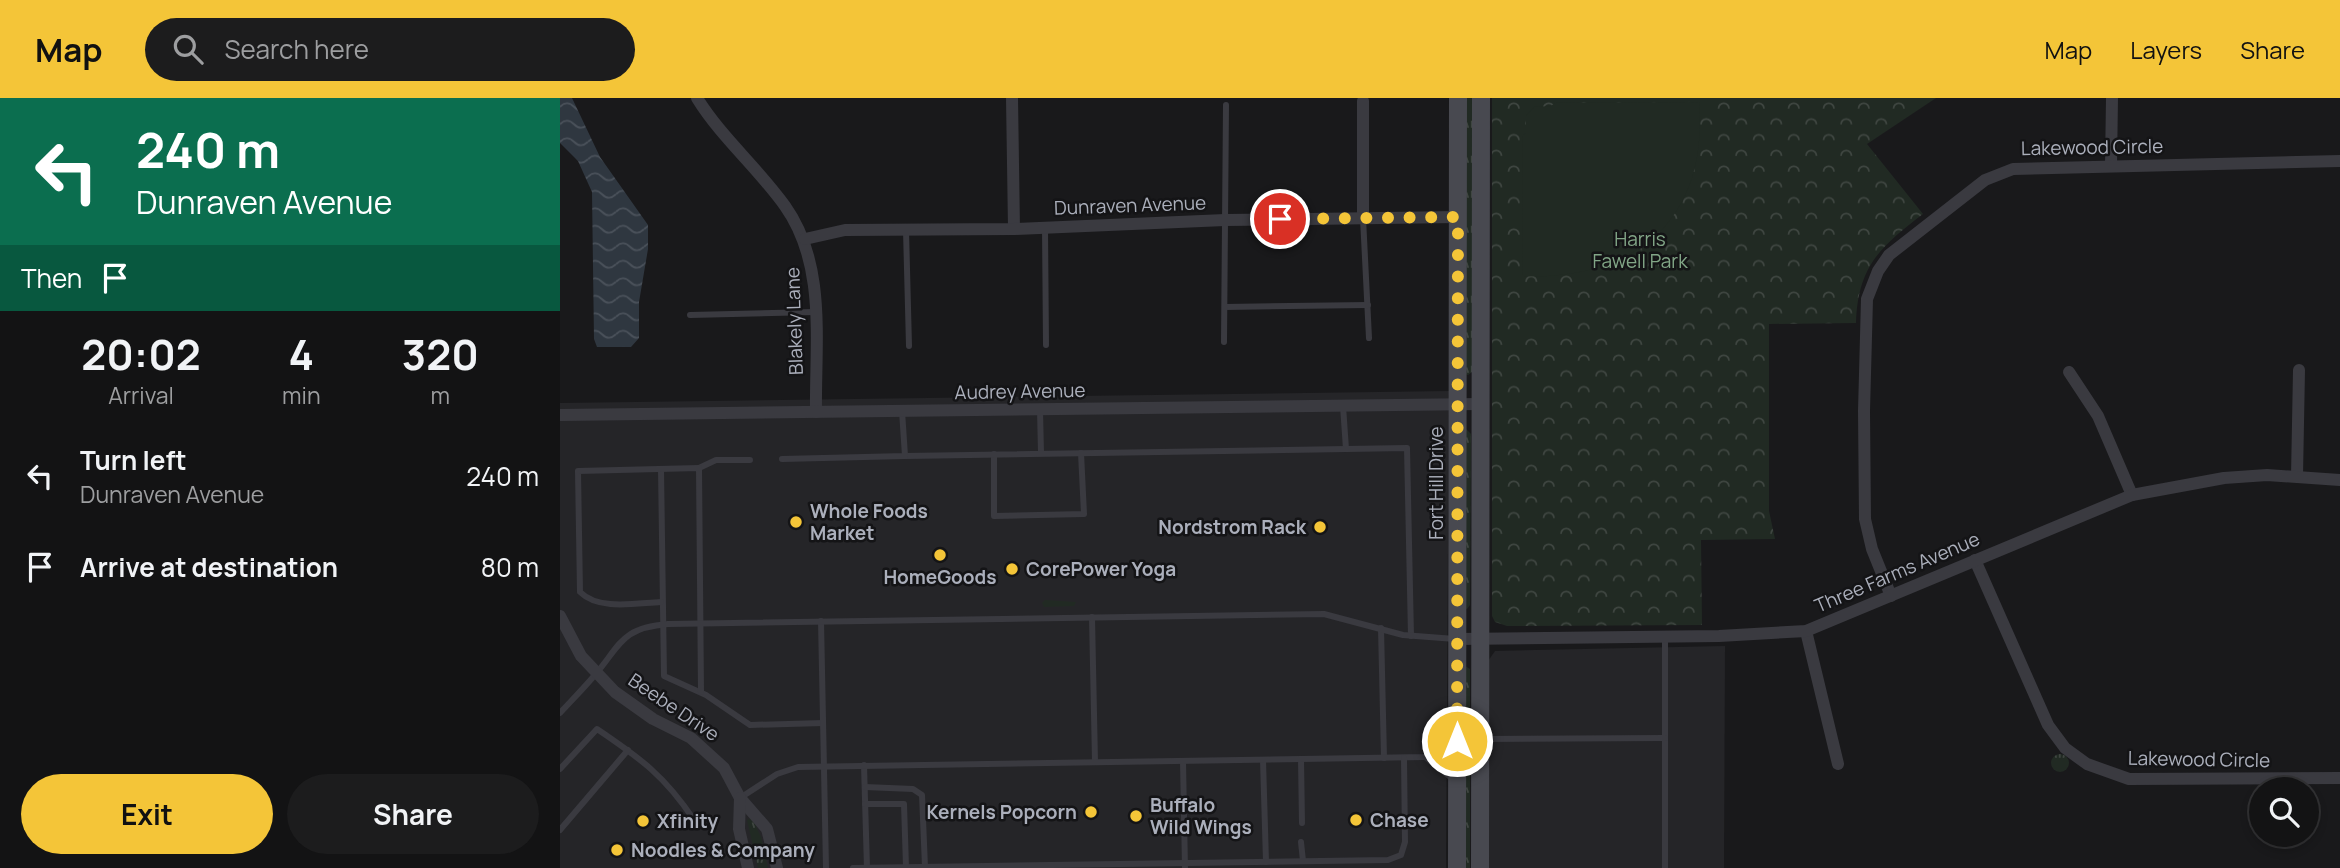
<!DOCTYPE html>
<style>
:root{--surface:#131314;--page:#1c1c1d;--text:#f1f3f6;--muted:#9d9ea0;--line:#323234;--accent:#f4c538}
body{margin:0;font-family:Manrope,sans-serif;background:var(--page);color:var(--text);height:100vh;display:flex;flex-direction:column;font-size:26px;white-space:nowrap}
*{box-sizing:border-box;margin:0}
p{font-size:23px;color:var(--muted)}
.icon{flex:none;width:38px;height:38px;fill:none;stroke:currentColor;stroke-width:2;stroke-linecap:round;stroke-linejoin:round}
.map{position:relative;flex:1;overflow:hidden}
.drawer{display:flex;flex-direction:column;background:var(--surface);width:560px}
.drawer>*{flex:none}
.guide{background:#0b6e4f;color:#fff;overflow:hidden}
.buttons{position:absolute;left:1689px;top:679px;display:grid;gap:14px}
.buttons a{display:grid;place-items:center;width:70px;height:70px;border-radius:50%;background:var(--surface);box-shadow:0 4px 10px #0003,0 0 0 2px var(--line);font-size:35px}
.pin{position:absolute;display:grid;place-items:center;width:60px;height:60px;color:#fff;margin:-30px;border:4px solid #fff;border-radius:50%;box-shadow:0 2px 7px #0007}
.me{position:absolute;width:77px;margin:-38px;rotate:0deg;stroke-linejoin:round;filter:drop-shadow(0 0 5px #0008)}
.turn{display:flex;align-items:center;gap:24px;height:147px;padding:0 21px;font-size:32px}
.turn .icon{width:91px;height:91px;stroke-width:2.5}
.turn b{display:block;font-size:49px;line-height:60px}
.then{display:flex;align-items:center;height:66px;padding:0 21px;background:#0003;gap:14px;font-size:26px}
.eta{display:flex;justify-content:space-evenly;align-items:center;height:119px;text-align:center}
.eta b{font-size:42px;font-weight:700;line-height:49px}
.cta{display:flex;gap:14px;margin-top:auto;padding:14px 21px}
.cta a{flex:1;height:80px;border-radius:42px;background:var(--accent);color:#111;font-size:28px;font-weight:700;line-height:80px;text-align:center}
.cta a+a{background:var(--page);color:var(--text)}
ul{padding:0;list-style:none}
li{display:flex;align-items:center;gap:21px;height:91px;padding:0 21px}
li div{flex:1}
li b{display:block;font-size:26px}
li em{font-style:normal}
header{display:flex;align-items:center;gap:42px;box-sizing:border-box;height:98px;padding:0 35px;background:var(--accent);color:#111}
header strong{font-size:33px}
nav{display:flex;gap:38px;margin-inline-start:auto;font-size:24px}
.search{width:490px;height:63px;background:var(--page);display:flex;align-items:center;gap:18px;box-sizing:border-box;padding:0 24px;border-radius:38px;color:var(--muted);font-size:26px}
main{display:flex;flex:1;min-height:0}
.map>svg:first-child{display:block}
.built{fill:#252528}
.grass{fill:url(#grass-tufts)}
.park{fill:url(#park-crowns)}
.pitch{fill:#212a23}
.water{fill:url(#water-waves)}
.lines{fill:none;stroke-linecap:round;stroke-linejoin:round}
.lane{stroke:#3a3a40;stroke-width:6}
.street{stroke:#3a3a40;stroke-width:12}
.secondary{stroke:#484950;stroke-width:18}
.route{stroke:#f4c538;stroke-width:12;stroke-dasharray:0 21.6}
.poi-dot{fill:#f4c538;stroke:#141416;stroke-width:2.5}
.labels{text-anchor:middle;stroke-width:5;stroke-linejoin:round;paint-order:stroke}
.street-label{font-size:19px;fill:#abafbb;stroke:#141416}
.park-label{font-size:19px;fill:#82a687;stroke:#141416}
.poi-label{font-size:19px;font-weight:bold;fill:#abafbb;stroke:#141416;text-anchor:start}
</style>
<header>
<strong>Map</strong>
<div class="search"><svg class="icon" aria-label="search" viewBox="0 0 24 24"><circle cx="10" cy="10" r="6"/><path d="M15 15l6 6"/></svg>Search here</div>
<nav><a>Map</a><a>Layers</a><a>Share</a></nav>
</header>
<main>
<section class="drawer">
<div class="guide">
<div class="turn"><svg class="icon" aria-label="left" viewBox="0 0 24 24"><path d="M17 20v-9H6M10 6l-5 5 5 5"/></svg><div><b>240 m</b>Dunraven Avenue</div></div>
<div class="then">Then<svg class="icon" aria-label="arrive" viewBox="0 0 24 24"><path d="M6 21V4h12l-3 4 3 4H6"/></svg></div>
</div>
<div class="eta">
<div><b>20:02</b><p>Arrival</p></div>
<div><b>4</b><p>min</p></div>
<div><b>320</b><p>m</p></div>
</div>
<ul>
<li><svg class="icon" aria-label="left" viewBox="0 0 24 24"><path d="M17 20v-9H6M10 6l-5 5 5 5"/></svg><div><b>Turn left</b><p>Dunraven Avenue</p></div><em>240 m</em></li>
<li><svg class="icon" aria-label="arrive" viewBox="0 0 24 24"><path d="M6 21V4h12l-3 4 3 4H6"/></svg><div><b>Arrive at destination</b></div><em>80 m</em></li>
</ul>
<div class="cta"><a>Exit</a><a>Share</a></div>
</section>
<div class="map">
<svg width="1780" height="770" viewBox="0 0 1780 770">
<defs>
<pattern id="grass-tufts" width="24" height="20" patternUnits="userSpaceOnUse" patternTransform="scale(1.75)"><rect width="24" height="20" fill="#212a23"/><path d="M3 7l-1-3M5 7V3M7 7l1-3M15 17l-1-3M17 17v-4M19 17l1-3" fill="none" stroke="#3f4641"/></pattern>
<pattern id="park-crowns" width="20" height="18" patternUnits="userSpaceOnUse" patternTransform="scale(1.75)"><rect width="20" height="18" fill="#212a23"/><path d="M2 6a3 3 0 1 1 6 0M12 15a3 3 0 1 1 6 0" fill="none" stroke="#3f4641"/></pattern>
<pattern id="water-waves" width="16" height="10" patternUnits="userSpaceOnUse" patternTransform="scale(1.75)"><rect width="16" height="10" fill="#2f3740"/><path d="M0 5q4-4 8 0t8 0" fill="none" stroke="#4a515a"/></pattern>
</defs>
<rect width="100%" height="100%" fill="#19191b"/>
<g class="built">
<path d="M 889,293 L 886,770 L 0,770 L 0,305 Z"/>
<path d="M 1165,548 L 1164,770 L 928,770 L 928,563 L 935,553 Z"/>
</g>
<g class="grass">
<path d="M 905,0 L 913,0 L 912,274 L 908,277 L 905,276 Z"/>
<path d="M 905,330 L 911,336 L 910,507 L 907,511 L 903,510 Z"/>
<path d="M 485,502 L 516,504 L 514,508 L 484,509 L 482,505 Z"/>
<path d="M 905,568 L 910,571 L 910,770 L 905,770 Z"/>
<circle cx="1500" cy="665" r="9"/>
<path d="M 192,720 L 201,739 L 208,770 L 198,770 L 187,722 Z"/>
</g>
<path class="park" d="M 932,0 L 1376,0 L 1307,46 L 1363,116 C 1320,149 1298,168 1296,225 L 1209,226 L 1209,413 L 1215,441 L 1141,442 L 1142,527 L 947,528 L 935,524 L 932,518 Z"/>
<path class="pitch" d="M 1139,4 C 1149,121 1075,183 962,178 L 963,37 L 966,35 L 966,18 L 974,9 L 991,8 L 995,5 Z"/>
<path class="water" d="M 0,0 L 12,0 L 40,59 L 88,127 L 88,151 L 79,204 L 79,240 L 71,249 L 37,249 L 34,241 L 32,94 L 18,63 L 0,45 Z"/>
<g class="lines">
<g class="lane">
<path d="M 803,120 L 809,240"/>
<path d="M 485,130 L 486,247"/>
<path d="M 346,132 L 349,248"/>
<path d="M 665,209 L 808,207"/>
<path d="M 130,217 L 255,214"/>
<path d="M 664,244 L 666,7"/>
<path d="M 783,308 L 786,351"/>
<path d="M 480,312 L 481,355"/>
<path d="M 434,356 L 434,418 L 524,416 L 521,355"/>
<path d="M 345,358 L 847,350 L 851,538"/>
<path d="M 222,361 L 345,358 L 342,313"/>
<path d="M 139,370 L 156,362 L 190,362"/>
<path d="M 101,371 L 104,578 L 146,597 L 190,627 L 263,625"/>
<path d="M 101,504 C 77,505 39,513 20,494 L 18,373 L 139,370 L 141,594"/>
<path d="M 532,519 L 535,664"/>
<path d="M 261,523 L 266,770"/>
<path d="M 821,530 L 824,660"/>
<path d="M 1105,539 L 1105,770"/>
<path d="M 0,615 C 11,603 23,591 34,578 C 61,547 60,530 108,526 L 764,516 L 843,537 L 895,541"/>
<path d="M 922,641 L 1105,640"/>
<path d="M 865,659 L 894,682"/>
<path d="M 741,661 L 742,725"/>
<path d="M 703,662 L 706,764"/>
<path d="M 623,663 L 625,770"/>
<path d="M 304,667 L 307,770"/>
<path d="M 0,671 L 37,631 C 80,660 105,678 134,722"/>
<path d="M 305,689 L 353,691 L 362,697 L 365,769"/>
<path d="M 180,700 L 217,676 L 238,669 L 865,659 L 893,638"/>
<path d="M 305,706 L 344,706 L 346,769"/>
<path d="M 0,732 L 68,652"/>
<path d="M 741,744 L 743,763"/>
<path d="M 293,770 L 828,762 L 841,757 L 845,744 L 844,660"/>
</g>
<g class="street">
<path d="M 137,0 C 161,39 198,70 225,108 C 267,167 255,245 256,314"/>
<path d="M 452,0 L 454,131"/>
<path d="M 803,3 L 803,120"/>
<path d="M 1551,68 L 1552,0"/>
<path d="M 245,141 L 285,132 L 454,131 L 665,122 L 898,119"/>
<path d="M 1509,274 L 1538,318 L 1572,397"/>
<path d="M 0,317 L 921,306"/>
<path d="M 1737,378 L 1739,272"/>
<path d="M 1415,462 L 1488,627 L 1505,650 L 1527,666 L 1569,681 L 1780,680"/>
<path d="M 1331,498 L 1312,451 L 1305,421 L 1304,313 L 1307,201 L 1318,173 L 1329,157 L 1425,82 L 1453,71 L 1780,63"/>
<path d="M 0,518 L 21,558 L 55,594 L 93,621 L 131,640 L 164,670 L 180,700 L 207,731 L 217,770"/>
<path d="M 1246,533 L 1278,666"/>
<path d="M 897,541 L 1159,538 L 1246,533 L 1572,397 L 1664,380 L 1707,377 L 1780,382"/>
<path d="M 180,700 L 179,731 L 188,770"/>
</g>
<g class="secondary">
<path d="M 897,770 L 898,0"/>
<path d="M 920,770 L 921,0"/>
</g>
</g>
<g class="lines">
<path class="route" d="M 720,121 L 898,119 L 897,643"/>
</g>
<g class="poi-dot">
<circle cx="236" cy="424" r="7"/>
<circle cx="760" cy="429" r="7"/>
<circle cx="380" cy="457" r="7"/>
<circle cx="452" cy="471" r="7"/>
<circle cx="531" cy="714" r="7"/>
<circle cx="576" cy="718" r="7"/>
<circle cx="796" cy="722" r="7"/>
<circle cx="83" cy="723" r="7"/>
<circle cx="57" cy="752" r="7"/>
</g>
<g class="labels">
<g class="street-label">
<text transform="translate(1532 49) rotate(-1)" y="7">Lakewood Circle</text>
<text transform="translate(570 107) rotate(-2)" y="7">Dunraven Avenue</text>
<text transform="translate(234 223) rotate(-92)" y="7">Blakely Lane</text>
<text transform="translate(460 293) rotate(-1)" y="7">Audrey Avenue</text>
<text transform="translate(876 385) rotate(-90)" y="7">Fort Hill Drive</text>
<text transform="translate(1337 474) rotate(-23)" y="7">Three Farms Avenue</text>
<text transform="translate(114 609) rotate(34)" y="7">Beebe Drive</text>
<text transform="translate(1639 661) rotate(1)" y="7">Lakewood Circle</text>
</g>
<g class="park-label">
<text x="1080" y="148">Harris<tspan x="1080" dy="22">Fawell Park</tspan></text>
</g>
<g class="poi-label">
<text x="250" y="420">Whole Foods<tspan x="250" dy="22">Market</tspan></text>
<text x="746" y="436" text-anchor="end">Nordstrom Rack</text>
<text x="466" y="478">CorePower Yoga</text>
<text x="380" y="486" text-anchor="middle">HomeGoods</text>
<text x="590" y="714">Buffalo<tspan x="590" dy="22">Wild Wings</tspan></text>
<text x="517" y="721" text-anchor="end">Kernels Popcorn</text>
<text x="810" y="729">Chase</text>
<text x="97" y="730">Xfinity</text>
<text x="71" y="759">Noodles &amp; Company</text>
</g>
</g>
</svg>
<div class="buttons">
<a><svg class="icon" aria-label="search" viewBox="0 0 24 24"><circle cx="10" cy="10" r="6"/><path d="M15 15l6 6"/></svg></a>
</div>
<div class="pin" style="left:720px;top:121px;background:#d93025"><svg class="icon" aria-label="arrive" viewBox="0 0 24 24"><path d="M6 21V4h12l-3 4 3 4H6"/></svg></div>
<svg class="me" style="left:897px;top:643px" viewBox="-20 -20 40 40"><circle r="17" fill="#f4c538" stroke="#fff" stroke-width="3"/><path d="M0-11L8 9 0 5-8 9z" fill="#fff"/></svg>
</div>
</main>
